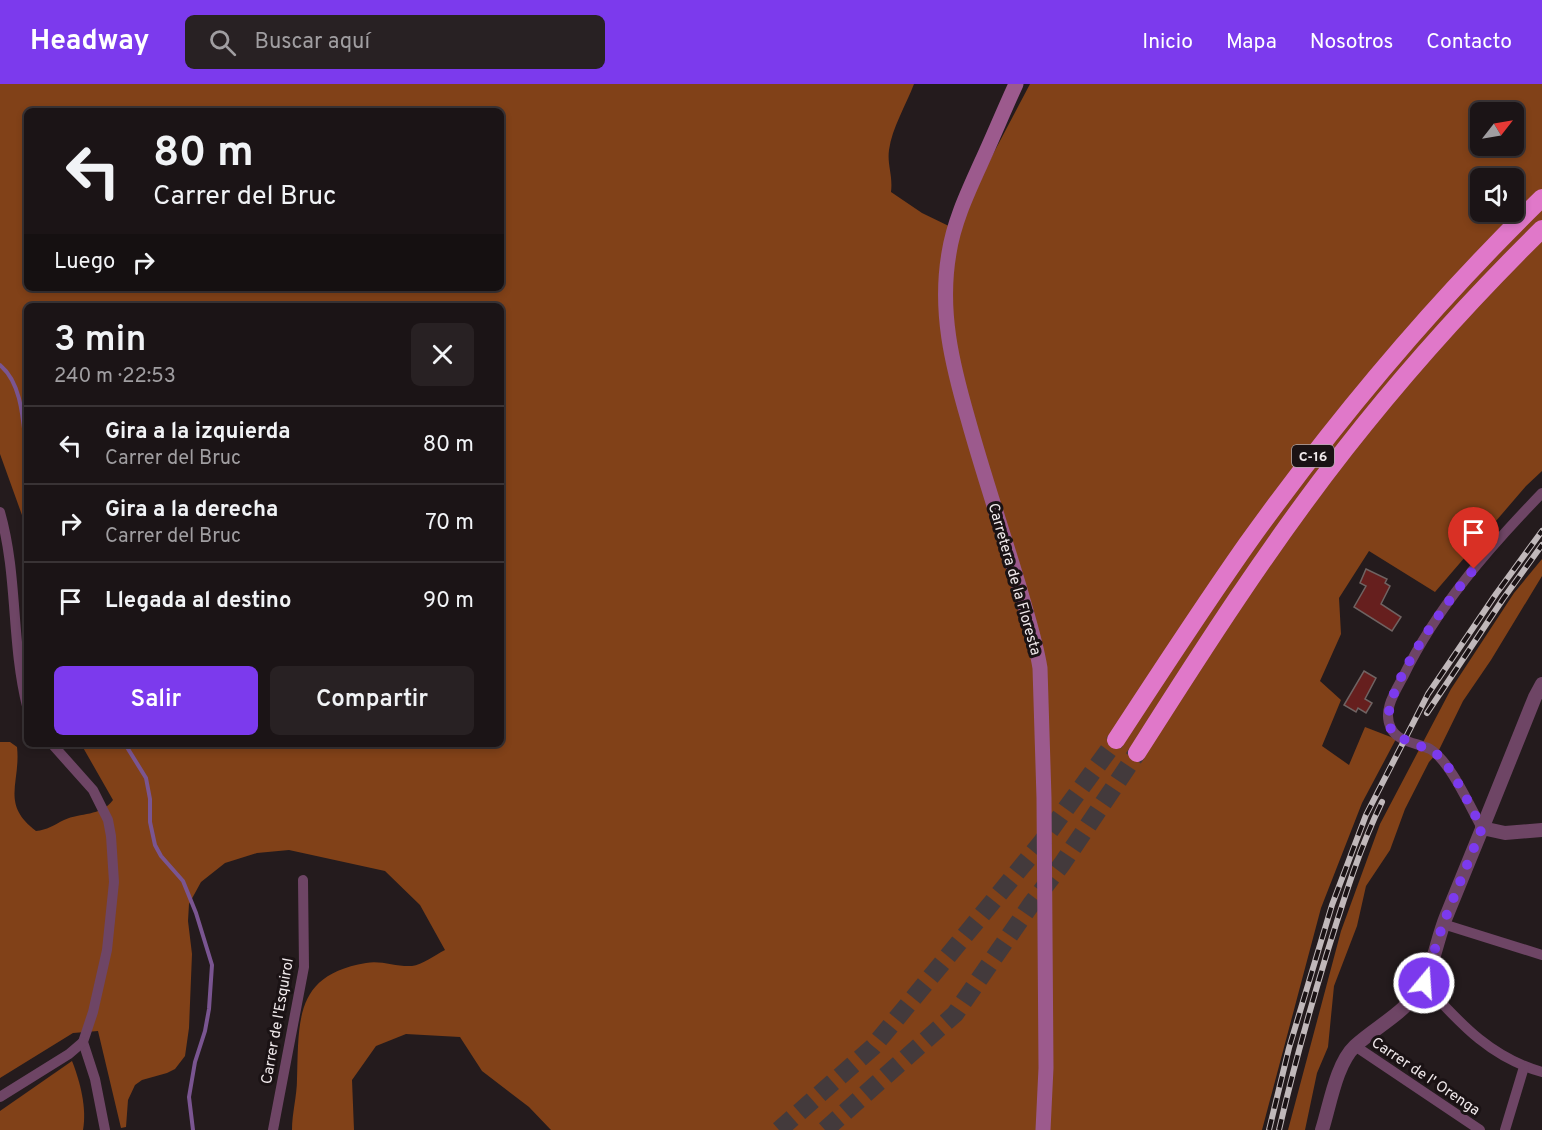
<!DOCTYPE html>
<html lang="es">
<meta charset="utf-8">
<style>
:root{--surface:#1b1416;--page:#282123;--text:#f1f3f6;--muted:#a09ea1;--line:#393335;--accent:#7c3aed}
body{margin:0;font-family:Overpass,sans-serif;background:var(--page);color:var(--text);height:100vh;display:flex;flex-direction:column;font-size:22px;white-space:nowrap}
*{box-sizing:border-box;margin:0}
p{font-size:20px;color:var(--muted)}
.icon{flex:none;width:33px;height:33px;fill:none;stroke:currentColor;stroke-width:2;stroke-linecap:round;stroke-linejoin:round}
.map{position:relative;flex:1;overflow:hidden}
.side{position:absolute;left:24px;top:219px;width:480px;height:444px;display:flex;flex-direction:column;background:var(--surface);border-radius:9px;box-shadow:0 3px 9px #0003,0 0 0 2px var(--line)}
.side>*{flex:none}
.banner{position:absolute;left:24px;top:24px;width:480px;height:183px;border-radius:9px;box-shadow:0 3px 9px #0003,0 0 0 2px var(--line);background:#1b1416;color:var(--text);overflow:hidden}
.needle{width:39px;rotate:59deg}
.controls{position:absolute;left:1470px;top:18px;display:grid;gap:12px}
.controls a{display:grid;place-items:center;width:54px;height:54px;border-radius:9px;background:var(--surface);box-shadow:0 3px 9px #0003,0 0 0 2px var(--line);font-size:30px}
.pin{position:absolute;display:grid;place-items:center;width:51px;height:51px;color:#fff;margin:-62px -26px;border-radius:50% 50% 50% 0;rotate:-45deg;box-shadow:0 0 6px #0007}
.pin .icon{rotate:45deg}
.me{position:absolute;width:66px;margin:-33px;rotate:18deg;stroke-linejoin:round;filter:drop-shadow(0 0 4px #0008)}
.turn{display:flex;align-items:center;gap:21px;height:126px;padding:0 30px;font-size:27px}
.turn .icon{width:78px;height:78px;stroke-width:2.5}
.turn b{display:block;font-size:42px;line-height:51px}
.then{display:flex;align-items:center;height:57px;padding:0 30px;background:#0003;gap:12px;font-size:22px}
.round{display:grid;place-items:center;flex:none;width:63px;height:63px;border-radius:9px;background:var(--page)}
.overview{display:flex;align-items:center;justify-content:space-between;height:102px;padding:0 30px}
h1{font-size:36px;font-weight:600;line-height:45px}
.primary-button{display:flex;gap:12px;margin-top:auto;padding:12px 30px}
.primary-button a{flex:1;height:69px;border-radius:9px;background:var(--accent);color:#fff;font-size:24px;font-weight:600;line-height:69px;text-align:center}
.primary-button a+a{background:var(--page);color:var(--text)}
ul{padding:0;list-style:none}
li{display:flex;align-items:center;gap:18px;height:78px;padding:0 30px;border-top:2px solid var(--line)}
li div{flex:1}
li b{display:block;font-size:22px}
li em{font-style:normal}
header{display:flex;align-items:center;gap:36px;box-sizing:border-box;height:84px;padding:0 30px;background:var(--accent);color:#fff}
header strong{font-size:28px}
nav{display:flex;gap:33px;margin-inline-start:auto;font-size:21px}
.search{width:420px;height:54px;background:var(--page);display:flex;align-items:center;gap:15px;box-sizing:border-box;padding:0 21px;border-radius:9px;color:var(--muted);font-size:22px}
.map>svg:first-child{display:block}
.forest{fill:#814118;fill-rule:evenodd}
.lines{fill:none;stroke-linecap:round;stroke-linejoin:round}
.stream{stroke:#7a5591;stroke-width:4}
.building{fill:#661f1e;stroke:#6f6362;stroke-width:1.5}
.motorway-tunnel{stroke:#433a3c;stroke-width:18;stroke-dasharray:18 9;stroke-linecap:butt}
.minor{stroke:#6e4565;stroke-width:10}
.tertiary{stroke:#6e4565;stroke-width:14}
.secondary{stroke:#9c5a8d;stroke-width:15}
.motorway{stroke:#e078c9;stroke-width:18}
.rail-casing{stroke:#c0b8ba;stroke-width:6}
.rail{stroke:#1a1214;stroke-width:4;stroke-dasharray:11;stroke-linecap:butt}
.route{stroke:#7c3aed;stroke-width:10;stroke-dasharray:0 18}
.labels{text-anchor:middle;stroke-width:6;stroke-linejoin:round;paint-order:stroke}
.shield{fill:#1a1214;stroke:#b0a8aa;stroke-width:1.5}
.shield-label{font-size:14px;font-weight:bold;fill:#f0e9eb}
.street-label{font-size:15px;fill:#f0e9eb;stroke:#1a1214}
</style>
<header>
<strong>Headway</strong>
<div class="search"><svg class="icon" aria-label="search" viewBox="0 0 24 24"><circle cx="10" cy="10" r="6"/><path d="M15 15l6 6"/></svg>Buscar aquí</div>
<nav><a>Inicio</a><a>Mapa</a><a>Nosotros</a><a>Contacto</a></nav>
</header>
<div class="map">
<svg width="1542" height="1046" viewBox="0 0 1542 1046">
<rect width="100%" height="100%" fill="#241b1d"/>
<g class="forest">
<path d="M 0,0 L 914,0 C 906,21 892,44 889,66 C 887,81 893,91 891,108 L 922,129 L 957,146 L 992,72 L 1030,0 L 1542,0 L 1542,387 L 1526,402 L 1435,508 L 1369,467 L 1339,514 L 1341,550 L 1320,597 L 1341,616 L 1322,662 L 1349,681 L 1365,643 L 1396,655 L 1362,719 L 1321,824 L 1262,1046 L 551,1046 L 529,1023 L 482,987 L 460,953 L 406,950 L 376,962 L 352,996 L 354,1046 L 292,1046 C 292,1029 297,1012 297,995 C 299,937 294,891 366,879 C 381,876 396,883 412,882 C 422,881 435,871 445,866 L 420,821 L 385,787 L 289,766 L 257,769 L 225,779 L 201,798 L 189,820 L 188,837 L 192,870 L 189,944 L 185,972 L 175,985 L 167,989 L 142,996 L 135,1001 L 128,1016 L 126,1043 L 121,1044 L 98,947 L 73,949 L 0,994 L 0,658 L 10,658 L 17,663 C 21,699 0,720 36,747 C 47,746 54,741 64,736 C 81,728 100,733 113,716 L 81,660 L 501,660 L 501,222 L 27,222 L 27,445 L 0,370 ZM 27,27 L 501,27 L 501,204 L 27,204 ZM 1480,28 L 1514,28 L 1514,62 L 1480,62 ZM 1480,94 L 1514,94 L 1514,128 L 1480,128 Z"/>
<path d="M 1542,475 L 1542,492 L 1491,576 L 1463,617 L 1438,668 L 1429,678 L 1405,725 L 1390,766 L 1366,802 L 1357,842 L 1334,902 L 1328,963 L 1317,989 L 1305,1046 L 1288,1046 L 1341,847 L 1380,740 L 1451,605 L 1514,509 Z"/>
<path d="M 72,977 C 80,997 87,1024 83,1046 L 0,1046 L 0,1027 Z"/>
</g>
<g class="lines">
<g class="stream">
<path d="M 0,281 C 24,301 23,343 27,372"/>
<path d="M 125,660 L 146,694 L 150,715 L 150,738 L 155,761 L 161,772 L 183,797 L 196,829 L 212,881 L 209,925 L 205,947 L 195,978 L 189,1013 L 193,1046"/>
</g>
</g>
<g class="building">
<path d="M 1366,485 L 1387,495 L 1385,499 L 1390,502 L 1381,520 L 1401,533 L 1392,547 L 1354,523 L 1366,502 L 1360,499 Z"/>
<path d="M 1364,587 L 1376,594 L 1365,615 L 1372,619 L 1366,629 L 1358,624 L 1356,628 L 1344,621 Z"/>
</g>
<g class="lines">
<g class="motorway-tunnel">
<path d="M 779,1046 L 873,963 L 1041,759 L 1116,656"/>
<path d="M 825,1046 L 955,930 L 1032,819 L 1062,780 L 1137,669"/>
</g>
<g class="minor">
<path d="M 0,428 C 18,491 11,558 27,622"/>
<path d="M 52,660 L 93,706 L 108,736 L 111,752 L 114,798 L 107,866 L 93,928 L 83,958 L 95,995 L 105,1046"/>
<path d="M 1482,744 C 1470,723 1450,677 1430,665 C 1418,659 1397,658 1391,644 C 1382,627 1395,608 1403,593 C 1437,523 1488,465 1542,409"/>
<path d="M 1443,840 L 1542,871"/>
<path d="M 1423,899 C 1459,938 1489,973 1542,988"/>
<path d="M 1355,962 L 1480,1046"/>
<path d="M 0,1013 L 69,970 L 83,958"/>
<path d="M 273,1046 L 304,883 L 303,796"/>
<path d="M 1505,1046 L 1524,983"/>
</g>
<g class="tertiary">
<path d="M 1482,744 L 1505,749 L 1542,746"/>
<path d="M 1322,1046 C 1330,1021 1336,980 1355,962 C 1378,941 1406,929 1422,901 C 1434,881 1437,855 1446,833 C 1476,760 1506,686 1535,613 L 1542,600"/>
</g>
<path class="secondary" d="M 1016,0 C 1004,26 993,53 981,79 C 968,108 954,137 949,169 C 939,227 952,280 968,335 C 984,393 1004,451 1021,509 C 1028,534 1036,559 1040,584 L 1044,714 L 1046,984 L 1043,1046"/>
<g class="motorway">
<path d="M 1116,656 C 1159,590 1202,524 1247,460 C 1336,336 1433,220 1542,114"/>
<path d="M 1137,669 C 1203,565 1269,462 1345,365 C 1406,287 1472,214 1542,145"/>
</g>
<defs>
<g id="rail">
<path d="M 1427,629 L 1503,515 L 1542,461"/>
<path d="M 1269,1046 L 1289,964 L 1332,821 L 1366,731 L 1428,610 L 1496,510 L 1542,447"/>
<path d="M 1279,1046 C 1293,986 1309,928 1327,869 C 1343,818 1359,765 1382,718"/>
</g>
</defs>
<use href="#rail" class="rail-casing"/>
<use href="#rail" class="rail"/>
</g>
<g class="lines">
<path class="route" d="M 1424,899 L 1443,840 L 1482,744 C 1472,726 1453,686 1440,673 C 1428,661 1396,658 1390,643 C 1377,610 1452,511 1474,485"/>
</g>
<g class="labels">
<rect class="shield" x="1292" y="361" width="42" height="22" rx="4.5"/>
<g class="shield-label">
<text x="1313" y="377">C-16</text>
</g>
<g class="street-label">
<text transform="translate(1015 495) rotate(74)" y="5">Carretera de la Floresta</text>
<text transform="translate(277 937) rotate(-80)" y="5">Carrer de l'Esquirol</text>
<text transform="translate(1426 992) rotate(34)" y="5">Carrer de l' Orenga</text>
</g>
</g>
</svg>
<div class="controls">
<a><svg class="needle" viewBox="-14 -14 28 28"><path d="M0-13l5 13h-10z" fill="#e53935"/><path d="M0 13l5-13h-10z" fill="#a09ea1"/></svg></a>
<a><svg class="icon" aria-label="sound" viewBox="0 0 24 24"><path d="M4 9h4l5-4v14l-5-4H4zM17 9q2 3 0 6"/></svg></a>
</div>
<div class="pin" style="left:1474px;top:485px;background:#d93025"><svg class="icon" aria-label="arrive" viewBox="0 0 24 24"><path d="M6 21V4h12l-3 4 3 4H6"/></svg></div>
<svg class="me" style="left:1424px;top:899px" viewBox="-20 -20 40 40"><circle r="17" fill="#7c3aed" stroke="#fff" stroke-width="3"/><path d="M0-11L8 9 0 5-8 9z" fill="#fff"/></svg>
<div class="banner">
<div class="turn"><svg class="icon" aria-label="left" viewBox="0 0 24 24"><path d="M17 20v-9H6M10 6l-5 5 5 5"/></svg><div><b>80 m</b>Carrer del Bruc</div></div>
<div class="then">Luego<svg class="icon" aria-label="right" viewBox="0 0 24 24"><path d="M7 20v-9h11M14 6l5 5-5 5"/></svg></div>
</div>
<section class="side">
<div class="overview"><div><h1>3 min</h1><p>240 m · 22:53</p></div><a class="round"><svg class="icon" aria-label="close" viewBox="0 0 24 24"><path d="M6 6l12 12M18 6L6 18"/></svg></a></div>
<ul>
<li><svg class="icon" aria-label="left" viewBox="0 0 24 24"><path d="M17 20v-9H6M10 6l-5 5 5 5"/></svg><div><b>Gira a la izquierda</b><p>Carrer del Bruc</p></div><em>80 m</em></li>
<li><svg class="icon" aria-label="right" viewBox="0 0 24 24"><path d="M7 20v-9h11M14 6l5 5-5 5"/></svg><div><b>Gira a la derecha</b><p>Carrer del Bruc</p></div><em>70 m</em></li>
<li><svg class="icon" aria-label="arrive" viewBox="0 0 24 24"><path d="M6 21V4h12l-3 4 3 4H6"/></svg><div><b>Llegada al destino</b></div><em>90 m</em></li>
</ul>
<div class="primary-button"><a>Salir</a><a>Compartir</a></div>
</section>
</div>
